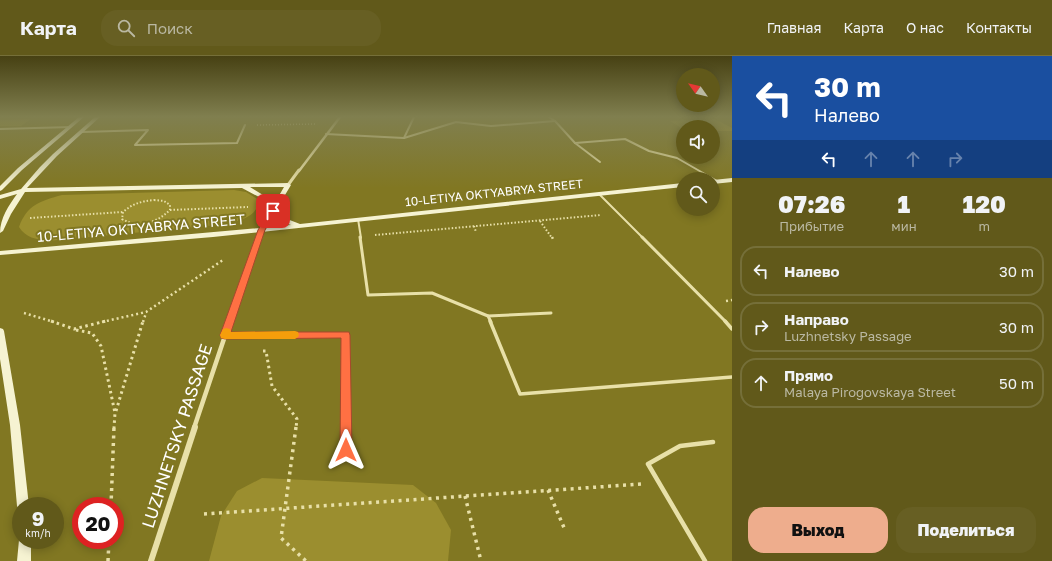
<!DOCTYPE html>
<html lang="ru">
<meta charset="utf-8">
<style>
:root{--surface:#61591a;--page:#675f23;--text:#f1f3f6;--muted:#bab8a2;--line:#756f39;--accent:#eead8d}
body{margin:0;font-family:"Golos Text",sans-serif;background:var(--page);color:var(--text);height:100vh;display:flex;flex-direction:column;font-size:15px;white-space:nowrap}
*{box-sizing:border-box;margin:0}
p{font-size:13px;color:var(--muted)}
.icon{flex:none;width:22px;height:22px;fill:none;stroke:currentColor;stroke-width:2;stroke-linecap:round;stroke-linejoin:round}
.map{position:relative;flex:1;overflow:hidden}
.sheet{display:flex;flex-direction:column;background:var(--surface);width:320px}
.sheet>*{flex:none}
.hud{background:#1a4fa0;color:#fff;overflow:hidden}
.needle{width:26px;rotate:304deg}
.buttons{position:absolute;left:676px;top:12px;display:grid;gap:8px}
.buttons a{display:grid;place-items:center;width:44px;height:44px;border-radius:50%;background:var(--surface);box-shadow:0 2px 10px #0003;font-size:20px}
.speed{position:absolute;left:12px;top:441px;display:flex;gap:8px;font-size:20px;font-weight:700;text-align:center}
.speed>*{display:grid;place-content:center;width:52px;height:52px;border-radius:50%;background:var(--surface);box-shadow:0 2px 10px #0003;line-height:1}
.speed small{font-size:10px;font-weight:400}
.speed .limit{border:6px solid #d22;background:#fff;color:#111}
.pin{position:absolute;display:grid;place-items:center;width:34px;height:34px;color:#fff;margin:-17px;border-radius:8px;box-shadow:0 2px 6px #0006}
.me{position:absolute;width:44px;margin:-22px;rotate:0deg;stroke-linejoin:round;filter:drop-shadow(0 0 3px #0008)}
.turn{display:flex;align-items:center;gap:14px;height:84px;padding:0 16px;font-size:18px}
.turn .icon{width:52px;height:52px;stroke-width:2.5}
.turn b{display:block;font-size:28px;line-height:34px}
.lanes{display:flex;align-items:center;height:38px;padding:0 16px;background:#0003;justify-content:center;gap:20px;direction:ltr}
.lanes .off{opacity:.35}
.eta{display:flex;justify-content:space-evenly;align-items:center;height:68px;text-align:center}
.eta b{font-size:24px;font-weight:800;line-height:28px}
.primary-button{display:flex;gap:8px;margin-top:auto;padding:8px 16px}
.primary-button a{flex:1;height:46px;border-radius:16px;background:var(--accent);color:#111;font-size:16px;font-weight:800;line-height:46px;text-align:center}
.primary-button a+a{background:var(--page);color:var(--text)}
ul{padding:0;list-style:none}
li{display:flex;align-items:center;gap:12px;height:50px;margin:0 8px 6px;padding:0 8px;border:2px solid var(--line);border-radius:16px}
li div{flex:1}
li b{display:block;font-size:15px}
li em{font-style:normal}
header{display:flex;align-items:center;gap:24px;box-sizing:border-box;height:56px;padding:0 20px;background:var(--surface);border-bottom:1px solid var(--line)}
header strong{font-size:19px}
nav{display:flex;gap:22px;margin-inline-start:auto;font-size:14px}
.search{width:280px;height:36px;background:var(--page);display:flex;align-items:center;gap:10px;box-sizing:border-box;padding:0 14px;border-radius:16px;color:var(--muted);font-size:15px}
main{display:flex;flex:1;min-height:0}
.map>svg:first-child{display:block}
.green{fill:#9b8e2f}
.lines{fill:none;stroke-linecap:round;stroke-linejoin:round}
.path-far4{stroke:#e8e0a8;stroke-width:1.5;stroke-dasharray:1 2;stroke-linecap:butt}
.path-far3{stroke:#e8e0a8;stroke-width:2;stroke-dasharray:1.5 2;stroke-linecap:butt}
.path-far2{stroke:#e8e0a8;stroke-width:2.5;stroke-dasharray:2 3;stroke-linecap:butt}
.path-far1{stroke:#e8e0a8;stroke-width:3;stroke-dasharray:2.5 3.5;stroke-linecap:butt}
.path{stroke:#e8e0a8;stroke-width:3.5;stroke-dasharray:3 4.5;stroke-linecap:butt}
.lane-far3{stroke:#e8e0a8;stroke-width:2}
.lane-far2{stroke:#e8e0a8;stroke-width:3}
.lane-far1{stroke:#e8e0a8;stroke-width:3.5}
.lane{stroke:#e8e0a8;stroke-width:4.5}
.street-far4{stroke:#e8e0a8;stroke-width:2.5}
.street-far3{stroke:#e8e0a8;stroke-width:3}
.street-far2{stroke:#e8e0a8;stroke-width:3.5}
.street-far1{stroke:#e8e0a8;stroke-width:4.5}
.street{stroke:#e8e0a8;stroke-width:6}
.secondary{fill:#f6f3d2;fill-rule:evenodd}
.route{fill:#ff7043;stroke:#a6492c}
.slow{fill:#f59e0b}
.labels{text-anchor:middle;stroke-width:4;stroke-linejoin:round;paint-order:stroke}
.far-street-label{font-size:12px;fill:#fff;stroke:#817722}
.street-label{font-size:14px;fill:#fff;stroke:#817722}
.near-street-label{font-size:17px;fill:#fff;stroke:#817722}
</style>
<header>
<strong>Карта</strong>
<div class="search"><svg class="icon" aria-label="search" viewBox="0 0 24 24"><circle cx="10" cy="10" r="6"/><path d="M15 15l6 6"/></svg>Поиск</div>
<nav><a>Главная</a><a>Карта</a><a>О нас</a><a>Контакты</a></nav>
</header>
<main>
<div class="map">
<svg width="732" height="505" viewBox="0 0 732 505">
<rect width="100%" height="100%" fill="#817722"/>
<g class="green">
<path d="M 31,63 L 21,70 L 0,70 L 0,64 Z"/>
<path d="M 715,63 L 732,72 L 732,75 L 713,75 L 713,71 L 683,71 L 683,73 L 670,65 Z"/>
<path d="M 234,134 L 246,136 L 259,144 C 257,161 242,163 228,168 L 47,185 C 36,183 26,182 19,171 C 27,149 40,145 62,139 Z"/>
<path d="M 262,422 L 413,429 L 436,447 L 451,474 L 448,505 L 209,505 L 221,460 L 237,435 Z"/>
</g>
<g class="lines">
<path class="path-far4" d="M 257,69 L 316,68"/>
<g class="path-far3">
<path d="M 154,144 L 164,145 L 170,149 L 170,154 C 156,167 139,173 122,163 L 123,156 C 132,148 142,145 154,144 Z"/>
<path d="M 170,154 L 248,151"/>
<path d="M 30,162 L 123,156"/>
<path d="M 540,165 L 552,182"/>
<path d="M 474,170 L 476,176"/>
<path d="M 375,179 L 601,159"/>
</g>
<g class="path-far2">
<path d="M 552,181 L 553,183"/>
<path d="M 726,245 L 732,244"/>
<path d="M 24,257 L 54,266"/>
<path d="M 102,266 L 146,256 L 223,204"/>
<path d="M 143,266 L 146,257"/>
</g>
<g class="path-far1">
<path d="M 51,265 L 74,273 L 106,265"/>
<path d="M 76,274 L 92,277 L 101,290 L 115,357 L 114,372"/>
<path d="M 263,295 L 266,295 L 272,330 L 297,363 L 296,372"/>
<path d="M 116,355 L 143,265"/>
</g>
<g class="path">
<path d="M 296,371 L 281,482 L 306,505"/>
<path d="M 548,434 L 565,474"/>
<path d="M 465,440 L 481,505"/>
<path d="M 111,450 L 114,371"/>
<path d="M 204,458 L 642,428"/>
<path d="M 108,505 L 109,484"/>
</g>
<g class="lane-far3">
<path d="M 555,65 L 575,87"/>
<path d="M 0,73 L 70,71"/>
<path d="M 81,76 L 148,74 L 135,89 L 237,87 L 245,69"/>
<path d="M 326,78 L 404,82 L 414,61"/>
<path d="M 404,82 L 456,66 L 491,70 L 555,65 L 549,61"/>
<path d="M 600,106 L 575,87 L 625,83 L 649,95 L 677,102 L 717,125"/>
<path d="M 599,138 L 643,182"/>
<path d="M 358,163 L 361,182"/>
</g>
<g class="lane-far2">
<path d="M 360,181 L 368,239 L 432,237 L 488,260 L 491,266"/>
<path d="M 642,181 L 726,266"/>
<path d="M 488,260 L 551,257"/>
</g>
<g class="lane-far1">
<path d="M 490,265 L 520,338 L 732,321"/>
<path d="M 725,265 L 732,273"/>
<path d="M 225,279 L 346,279 L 346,372"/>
</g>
<g class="lane">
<path d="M 346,371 L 346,395"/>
<path d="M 705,505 L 648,408 L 680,390 L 713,386"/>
</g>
<path class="street-far4" d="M 299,115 L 340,61"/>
<g class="street-far3">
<path d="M 288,129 L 299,114"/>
<path d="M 259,182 L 262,174"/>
</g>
<path class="street-far2" d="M 229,266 L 259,181"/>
<path class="street-far1" d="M 194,372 L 230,265"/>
<path class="street" d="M 151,505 L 195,371"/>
<g class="secondary">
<path d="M 79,61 L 84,61 L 22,114 L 2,134 L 0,135 L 0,130 L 18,112 Z"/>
<path d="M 95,61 L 100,61 L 57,100 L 27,132 L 288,127 L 291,129 L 276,154 L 287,163 L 300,168 L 683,127 L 683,131 L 213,181 L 0,199 L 0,195 L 260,172 L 270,154 L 259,141 L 242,132 L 25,136 L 11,158 L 3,175 L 0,177 C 0,162 9,149 17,138 L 0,143 L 0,139 L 21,133 L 40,111 L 53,98 ZM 250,131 L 284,131 L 273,150 L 263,139 ZM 274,159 L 282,166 L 291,169 L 267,171 Z"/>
<path d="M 732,122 L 732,126 L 713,128 L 713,124 Z"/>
<path d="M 0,272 L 3,273 L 4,275 L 20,369 L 29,450 L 21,450 L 21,455 L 19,454 L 17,450 L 10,369 L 0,303 Z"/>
<path d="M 21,479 L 21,484 L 31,484 L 31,505 L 17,505 L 19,484 Z"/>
</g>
</g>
<linearGradient id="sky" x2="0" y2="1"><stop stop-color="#474113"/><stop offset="0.46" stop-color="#807f4f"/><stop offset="1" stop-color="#807f4f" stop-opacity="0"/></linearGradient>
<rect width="732" height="132" fill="url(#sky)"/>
<path class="route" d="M 273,153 L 276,155 L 265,174 L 231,276 L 349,276 L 350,279 L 352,394 L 351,399 L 346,400 L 342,399 L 340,394 L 341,282 L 225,283 L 221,282 L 220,279 L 258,174 L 270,154 Z"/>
<path class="slow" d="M 226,272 L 230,273 L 231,276 L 295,275 L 298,276 L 299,279 L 298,281 L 295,283 L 225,283 L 221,282 L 220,279 L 223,273 Z"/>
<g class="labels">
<g class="far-street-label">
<text transform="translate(494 137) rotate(-6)" y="4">10-LETIYA OKTYABRYA STREET</text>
</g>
<g class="street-label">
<text transform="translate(141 172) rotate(-5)" y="5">10-LETIYA OKTYABRYA STREET</text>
</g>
<g class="near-street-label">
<text transform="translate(177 380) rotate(-72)" y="6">LUZHNETSKY PASSAGE</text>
</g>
</g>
</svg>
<div class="buttons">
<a><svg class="needle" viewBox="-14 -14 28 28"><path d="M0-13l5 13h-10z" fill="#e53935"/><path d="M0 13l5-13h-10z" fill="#bab8a2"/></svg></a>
<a><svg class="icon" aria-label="sound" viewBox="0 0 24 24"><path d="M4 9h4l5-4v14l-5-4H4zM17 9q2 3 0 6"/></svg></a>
<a><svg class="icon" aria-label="search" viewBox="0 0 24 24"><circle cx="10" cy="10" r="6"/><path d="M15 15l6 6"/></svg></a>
</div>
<div class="speed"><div>9<small>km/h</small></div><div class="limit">20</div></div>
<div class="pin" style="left:273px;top:155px;background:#d93025"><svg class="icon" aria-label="arrive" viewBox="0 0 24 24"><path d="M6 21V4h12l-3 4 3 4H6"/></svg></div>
<svg class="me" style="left:346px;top:394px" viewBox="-20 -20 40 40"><path d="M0-17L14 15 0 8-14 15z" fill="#ff7043" stroke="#fff" stroke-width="4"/></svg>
</div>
<section class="sheet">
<div class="hud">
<div class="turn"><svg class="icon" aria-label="left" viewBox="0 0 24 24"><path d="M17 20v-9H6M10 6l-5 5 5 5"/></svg><div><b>30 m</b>Налево</div></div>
<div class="lanes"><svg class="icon" aria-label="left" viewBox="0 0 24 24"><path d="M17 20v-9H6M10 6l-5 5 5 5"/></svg><svg class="icon off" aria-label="ahead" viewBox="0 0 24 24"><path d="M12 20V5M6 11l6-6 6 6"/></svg><svg class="icon off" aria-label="ahead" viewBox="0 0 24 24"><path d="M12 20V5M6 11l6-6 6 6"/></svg><svg class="icon off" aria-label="right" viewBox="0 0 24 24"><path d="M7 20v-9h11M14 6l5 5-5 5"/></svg></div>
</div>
<div class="eta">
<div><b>07:26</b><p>Прибытие</p></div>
<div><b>1</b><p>мин</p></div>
<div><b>120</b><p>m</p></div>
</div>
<ul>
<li><svg class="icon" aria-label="left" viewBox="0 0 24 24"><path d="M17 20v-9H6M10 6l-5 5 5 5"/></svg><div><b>Налево</b></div><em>30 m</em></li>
<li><svg class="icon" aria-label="right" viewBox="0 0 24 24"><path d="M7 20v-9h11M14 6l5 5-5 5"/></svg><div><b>Направо</b><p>Luzhnetsky Passage</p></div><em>30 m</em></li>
<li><svg class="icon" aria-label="ahead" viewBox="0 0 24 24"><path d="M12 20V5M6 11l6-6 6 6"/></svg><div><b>Прямо</b><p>Malaya Pirogovskaya Street</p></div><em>50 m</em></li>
</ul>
<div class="primary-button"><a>Выход</a><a>Поделиться</a></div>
</section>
</main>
